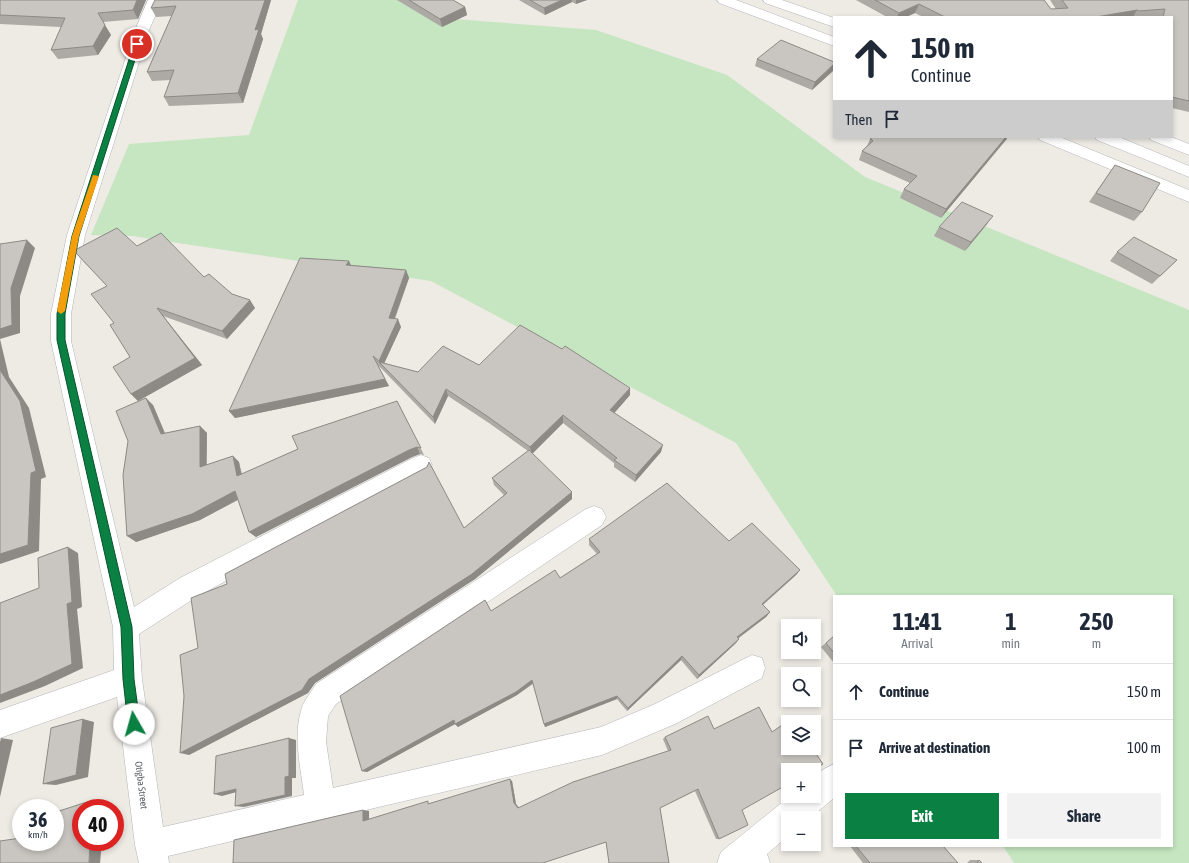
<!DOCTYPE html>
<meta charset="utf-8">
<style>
:root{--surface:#fff;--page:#f2f2f3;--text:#1f2937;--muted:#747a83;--line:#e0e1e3;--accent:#0b8043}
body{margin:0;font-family:"Asap Condensed",sans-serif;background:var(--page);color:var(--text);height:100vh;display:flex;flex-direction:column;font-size:15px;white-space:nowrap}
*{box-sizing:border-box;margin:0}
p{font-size:13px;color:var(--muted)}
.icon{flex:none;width:22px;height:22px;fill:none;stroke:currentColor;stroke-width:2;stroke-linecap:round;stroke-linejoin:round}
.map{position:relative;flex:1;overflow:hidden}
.details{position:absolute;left:833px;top:595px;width:340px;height:252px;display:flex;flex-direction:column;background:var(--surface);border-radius:0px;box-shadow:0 2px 6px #0003}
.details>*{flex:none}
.banner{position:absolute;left:833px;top:16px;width:340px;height:122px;border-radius:0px;box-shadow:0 2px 6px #0003;background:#fff;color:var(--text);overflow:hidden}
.fabs{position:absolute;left:781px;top:619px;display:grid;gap:8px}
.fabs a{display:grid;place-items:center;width:40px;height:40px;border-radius:0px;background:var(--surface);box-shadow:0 2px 6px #0003;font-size:20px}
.speed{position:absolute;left:12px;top:799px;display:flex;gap:8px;font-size:20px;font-weight:700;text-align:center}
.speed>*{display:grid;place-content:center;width:52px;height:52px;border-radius:50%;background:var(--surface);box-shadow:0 2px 6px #0003;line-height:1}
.speed small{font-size:10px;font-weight:400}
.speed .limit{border:6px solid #d22;background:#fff;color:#111}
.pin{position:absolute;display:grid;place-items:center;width:34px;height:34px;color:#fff;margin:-17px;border:2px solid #fff;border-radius:50%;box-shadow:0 1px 4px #0007}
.me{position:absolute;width:44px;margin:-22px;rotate:353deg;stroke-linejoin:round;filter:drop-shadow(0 0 3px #0008)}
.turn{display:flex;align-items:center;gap:14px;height:84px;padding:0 12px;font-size:18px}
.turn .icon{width:52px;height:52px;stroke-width:2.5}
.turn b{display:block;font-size:28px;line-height:34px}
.then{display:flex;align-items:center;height:38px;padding:0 12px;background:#0003;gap:8px;font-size:15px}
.eta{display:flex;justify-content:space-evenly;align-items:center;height:68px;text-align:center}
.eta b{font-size:24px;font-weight:700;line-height:28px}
.action{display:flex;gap:8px;margin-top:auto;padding:8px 12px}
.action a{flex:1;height:46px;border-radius:0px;background:var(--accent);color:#fff;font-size:16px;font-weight:700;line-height:46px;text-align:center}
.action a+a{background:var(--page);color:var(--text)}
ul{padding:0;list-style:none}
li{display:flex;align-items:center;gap:12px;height:56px;padding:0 12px;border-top:1px solid var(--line)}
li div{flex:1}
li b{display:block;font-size:15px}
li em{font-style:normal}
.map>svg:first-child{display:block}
.green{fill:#c5e6c0}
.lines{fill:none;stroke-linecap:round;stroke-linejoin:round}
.minor-casing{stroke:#b1b5b9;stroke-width:1}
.minor{fill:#fff;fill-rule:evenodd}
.wall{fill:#ada9a5}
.shaded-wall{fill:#8d8a86}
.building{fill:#c9c5c0;stroke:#8d8a86}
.route{fill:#0b8043;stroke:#07532c}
.slow{fill:#f59e0b}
.labels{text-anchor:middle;stroke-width:3.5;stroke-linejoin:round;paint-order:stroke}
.street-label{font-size:10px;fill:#5c6164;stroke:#fff}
</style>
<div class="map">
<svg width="1189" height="863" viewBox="0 0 1189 863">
<rect width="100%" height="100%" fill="#eeeae4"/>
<path class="green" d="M 298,0 L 403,0 L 454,19 L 596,30 L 727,75 L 865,177 L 1189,310 L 1189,863 L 1014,863 L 1003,846 L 1172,846 L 1172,596 L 837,596 L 736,443 L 431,281 L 132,236 L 91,235 L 129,144 L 249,135 Z"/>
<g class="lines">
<defs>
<g id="minor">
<path d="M 148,0 L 162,0 L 149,30 L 85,235 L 71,314 L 71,341 L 134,607 L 180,578 L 413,458 L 421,455 L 429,458 L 432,465 L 429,472 L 198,596 L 139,634 L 142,679 L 163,827 L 304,795 C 301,769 293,737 301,711 C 303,701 311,693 316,684 L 586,509 L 594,506 L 602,509 L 606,517 L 602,525 L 336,704 L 328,716 L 326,742 L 333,788 L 601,727 L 655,704 L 752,655 L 762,658 L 765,668 L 762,678 L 675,724 L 602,755 L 168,856 L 169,863 L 139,863 L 135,845 L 117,697 L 0,738 L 0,710 L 114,670 L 113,627 L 51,341 L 51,314 L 67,235 L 135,30 Z"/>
<path d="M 717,0 L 736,0 L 834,37 L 834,46 L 719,3 Z"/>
<path d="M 763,0 L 782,0 L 834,18 L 834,27 L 765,3 Z"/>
<path d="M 1038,137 L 1060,137 L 1189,190 L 1189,202 L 1040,140 Z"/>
<path d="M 1095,137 L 1119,137 L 1189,166 L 1189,177 L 1097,140 Z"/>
<path d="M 1149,137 L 1171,137 L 1189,144 L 1189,155 L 1151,140 Z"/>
<path d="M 834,764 L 834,798 L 810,818 L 788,818 L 788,836 L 767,854 L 770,863 L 717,863 L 721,852 L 790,796 L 814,796 L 814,777 L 824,769 Z"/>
</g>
</defs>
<use href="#minor" class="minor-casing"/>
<use href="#minor" class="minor"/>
</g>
<g class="wall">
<path d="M 0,0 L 146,0 L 138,19 L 103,22 L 111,35 L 98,55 L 58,59 L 51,50 L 61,27 L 0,24 Z"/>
<path d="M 155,0 L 271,0 L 261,34 L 263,39 L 243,103 L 169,106 L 164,97 L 170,80 L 152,81 L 147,72 L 172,16 L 156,17 L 151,8 Z"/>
<path d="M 397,0 L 453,0 L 465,7 L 467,15 L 442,27 Z"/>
<path d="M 519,0 L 587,0 L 576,4 L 572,2 L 545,15 Z"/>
<path d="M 856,0 L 1044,0 L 1051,9 L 1056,9 L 1050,0 L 1189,0 L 1189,112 L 1172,108 L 1172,17 L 923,17 L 915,13 L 906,17 L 887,17 Z"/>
<path d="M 757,59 L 834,62 L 834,70 L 812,90 L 755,66 Z"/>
<path d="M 870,139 L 1007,139 L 941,218 L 900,198 L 904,189 L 910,183 L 859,160 L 862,151 L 867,146 Z"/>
<path d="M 1115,165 L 1142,212 L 1134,221 L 1089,202 Z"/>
<path d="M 987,224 L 965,251 L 934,236 L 939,227 Z"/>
<path d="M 137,246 L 204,277 L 255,308 L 227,339 L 163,316 L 202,365 L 138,401 L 131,394 L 130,357 L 114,323 L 107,286 L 75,252 Z"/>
<path d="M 1117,252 L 1177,260 L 1152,284 L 1110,261 Z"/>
<path d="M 349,261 L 351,265 L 406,270 L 409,278 L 395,319 L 401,327 L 384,363 L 418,372 L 479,365 L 630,395 L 614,413 L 661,452 L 635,482 L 614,467 L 614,463 L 563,423 L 532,454 L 572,492 L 572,499 L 475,579 L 315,683 L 308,693 L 189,755 L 198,648 L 464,528 L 504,495 L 494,485 L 492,478 L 528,451 L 489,423 L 448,396 L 435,424 L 378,365 L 389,386 L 235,418 L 229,411 Z"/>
<path d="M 397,401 L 424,455 L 420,454 L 412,457 L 256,537 L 249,532 L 238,500 L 200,520 L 136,542 L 153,405 L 165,433 L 200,426 L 207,433 L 207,465 L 233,456 L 239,462 L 242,474 L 298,449 Z"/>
<path d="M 589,539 L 729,541 L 800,570 L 796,575 L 763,605 L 770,612 L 766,617 L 739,638 L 739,639 L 736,643 L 697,679 L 681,660 L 627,711 L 617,699 L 545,727 L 533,684 L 517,695 L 458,727 L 455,724 L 367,772 L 362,771 L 491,611 L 560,578 L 597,554 L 589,545 Z"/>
<path d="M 834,636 L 834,663 L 821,647 Z"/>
<path d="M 665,737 L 742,810 L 719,839 L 716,839 L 695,791 L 660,808 L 669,863 L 609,863 L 606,842 L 233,863 L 369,811 L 369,819 L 432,803 L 512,781 L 516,804 L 519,808 L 668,751 L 663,739 Z"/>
<path d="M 850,846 L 943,846 L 958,863 L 863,863 Z"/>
<path d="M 970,860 L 979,860 L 982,863 L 967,863 Z"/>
</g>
<g class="shaded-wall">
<path d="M 137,0 L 146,0 L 138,19 L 133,10 Z"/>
<path d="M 265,0 L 271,0 L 261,34 L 263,39 L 243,103 L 238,93 L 255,30 Z"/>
<path d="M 562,0 L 572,0 L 572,2 L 545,15 L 544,8 Z"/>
<path d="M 576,0 L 587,0 L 576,4 Z"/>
<path d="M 919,4 L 915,13 L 906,17 L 897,17 L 899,13 Z"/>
<path d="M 465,7 L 467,15 L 442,27 L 440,19 Z"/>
<path d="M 1137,10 L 1133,17 L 1096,17 Z"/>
<path d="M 103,22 L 111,35 L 98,55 L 93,46 Z"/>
<path d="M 834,64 L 834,70 L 812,90 L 815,82 Z"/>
<path d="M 1006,137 L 1008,137 L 941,218 L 946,209 Z"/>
<path d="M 993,216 L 987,224 L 965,251 L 971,242 Z"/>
<path d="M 27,240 L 35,248 L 20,296 L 20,333 L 0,339 L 9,377 L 29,408 L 46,477 L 41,479 L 39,551 L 0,564 L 0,329 L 11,288 Z"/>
<path d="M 349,261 L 352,269 L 346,265 Z"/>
<path d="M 406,270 L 409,278 L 392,325 L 389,318 Z"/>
<path d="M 250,300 L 255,308 L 227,339 L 222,331 Z"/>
<path d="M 157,308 L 202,365 L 138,401 L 131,394 Z"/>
<path d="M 398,319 L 401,327 L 383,366 L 379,362 L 382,369 L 379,361 Z"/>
<path d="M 385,379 L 389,386 L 235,418 L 229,411 Z"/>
<path d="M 630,388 L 630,395 L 610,418 L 610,410 Z"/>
<path d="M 446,389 L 448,396 L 435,424 L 433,417 Z"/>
<path d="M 146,398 L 153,405 L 168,441 L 161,434 Z"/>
<path d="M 563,415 L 563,423 L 532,454 L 530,447 Z"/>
<path d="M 200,426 L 207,433 L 206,473 L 200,467 Z"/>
<path d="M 663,445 L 661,452 L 635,482 L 636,475 Z"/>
<path d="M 417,447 L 420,454 L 412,457 L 256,537 L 249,532 L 409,450 Z"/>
<path d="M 233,456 L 239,462 L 243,483 L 237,476 Z"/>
<path d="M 235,491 L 241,498 L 200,520 L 136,542 L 127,536 Z"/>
<path d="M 572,492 L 572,499 L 475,579 L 315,683 L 308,693 L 189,755 L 180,753 L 309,679 Z"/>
<path d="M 68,547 L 78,553 L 82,607 L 77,609 L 83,668 L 45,686 L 0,703 L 0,695 L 67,604 Z"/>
<path d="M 800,570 L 796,575 L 759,608 L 762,604 Z"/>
<path d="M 770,612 L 766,617 L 734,641 L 737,637 Z"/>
<path d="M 739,639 L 736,643 L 697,679 L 699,675 Z"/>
<path d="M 682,656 L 681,660 L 627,711 L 628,708 Z"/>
<path d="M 532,680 L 533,683 L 517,695 L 458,727 L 455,724 Z"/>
<path d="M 617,696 L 617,699 L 545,727 L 544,724 Z"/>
<path d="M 83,719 L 94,722 L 88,777 L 56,785 L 43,784 Z"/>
<path d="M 454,720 L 457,723 L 367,772 L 362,771 Z"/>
<path d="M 1,738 L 13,740 L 0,797 L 0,742 Z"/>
<path d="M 289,738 L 296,740 L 296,778 L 292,778 L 292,796 L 244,807 L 235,806 L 285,777 Z"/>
<path d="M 510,779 L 512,781 L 516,804 L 520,809 L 518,808 L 514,803 Z"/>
<path d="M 236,789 L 244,790 L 222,796 L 214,794 Z"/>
<path d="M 93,800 L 104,801 L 103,808 L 92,808 Z"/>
<path d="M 363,810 L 369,811 L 369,821 L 363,821 Z"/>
<path d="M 90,842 L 102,842 L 100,863 L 89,863 Z"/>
</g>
<g class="building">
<path d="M 0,0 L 137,0 L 133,10 L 98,13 L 105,25 L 93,46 L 51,50 L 65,18 L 0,15 Z"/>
<path d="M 155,0 L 265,0 L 255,30 L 259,29 L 238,93 L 164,97 L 174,70 L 147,72 L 176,6 L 151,8 Z"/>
<path d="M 409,0 L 453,0 L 465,7 L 440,19 Z"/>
<path d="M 530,0 L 562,0 L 544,8 Z"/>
<path d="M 875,0 L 1044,0 L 1051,9 L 1068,8 L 1062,0 L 1189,0 L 1189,101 L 1172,97 L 1172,17 L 1163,17 L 1165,9 L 1139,11 L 1137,10 L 1096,17 L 945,17 L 919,4 L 899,13 Z"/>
<path d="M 781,40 L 834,62 L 834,64 L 815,82 L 757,59 Z"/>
<path d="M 873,137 L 1006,137 L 946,209 L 904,189 L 917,176 L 862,151 L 873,141 L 870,139 Z"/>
<path d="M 1115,165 L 1160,183 L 1142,212 L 1096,193 Z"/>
<path d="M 962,202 L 993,216 L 971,242 L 939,227 Z"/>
<path d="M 117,228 L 137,246 L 161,233 L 204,277 L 209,274 L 232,294 L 250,300 L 222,331 L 157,308 L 195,358 L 131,394 L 113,367 L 130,357 L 110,325 L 114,323 L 91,294 L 107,286 L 75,252 L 75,250 Z"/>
<path d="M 1134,237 L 1177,260 L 1160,276 L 1117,252 Z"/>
<path d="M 27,240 L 11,288 L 12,325 L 0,329 L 0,244 Z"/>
<path d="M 300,258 L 349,261 L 346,265 L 406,270 L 389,318 L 398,319 L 379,361 L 373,356 L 385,379 L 229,411 Z"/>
<path d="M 520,325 L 562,349 L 565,346 L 630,388 L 610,410 L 663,445 L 636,475 L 614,460 L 617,458 L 563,415 L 530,447 L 487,416 L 446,389 L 433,417 L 379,362 L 418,372 L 443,346 L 479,365 Z"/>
<path d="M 0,370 L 20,401 L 36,471 L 31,473 L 28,545 L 0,554 Z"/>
<path d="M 146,398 L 161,434 L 200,426 L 200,467 L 233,456 L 237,476 L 298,449 L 292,436 L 397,401 L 421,448 L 417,447 L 409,450 L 249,532 L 235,491 L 192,514 L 127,536 L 123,475 L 128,441 L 116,411 Z"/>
<path d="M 529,450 L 572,492 L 472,574 L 309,679 L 302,690 L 180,753 L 184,696 L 180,655 L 198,648 L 191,598 L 227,584 L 225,574 L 427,467 L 429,462 L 464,528 L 507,493 L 492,478 Z"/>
<path d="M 667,483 L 729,541 L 752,523 L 800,570 L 762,604 L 770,612 L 737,637 L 739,639 L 699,675 L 682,656 L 628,708 L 617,696 L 544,724 L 532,680 L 516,692 L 455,724 L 454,720 L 362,771 L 340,696 L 485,600 L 491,611 L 555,570 L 560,578 L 600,552 L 589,539 Z"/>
<path d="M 68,547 L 72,602 L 67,604 L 72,664 L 33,682 L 0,695 L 0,603 L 39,588 L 38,558 Z"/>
<path d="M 834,636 L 834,653 L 826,643 Z"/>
<path d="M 759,707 L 772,732 L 791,719 L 793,722 L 788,722 L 788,748 L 812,748 L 823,764 L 813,770 L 788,770 L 788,784 L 742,810 L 748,825 L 719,839 L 698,789 L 660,808 L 669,863 L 609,863 L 606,842 L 543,863 L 233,863 L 234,840 L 363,810 L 363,821 L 428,801 L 428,804 L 510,779 L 514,803 L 518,808 L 573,782 L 671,750 L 665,737 L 708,716 L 714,729 Z"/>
<path d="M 83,719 L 76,775 L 43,784 L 51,728 Z"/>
<path d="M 289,738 L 289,776 L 285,777 L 285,795 L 235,806 L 236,789 L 214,794 L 216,756 Z"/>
<path d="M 93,800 L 92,808 L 81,808 L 81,842 L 90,842 L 89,863 L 0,863 L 0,841 L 21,838 L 21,842 L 55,842 L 55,825 L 56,812 Z"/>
<path d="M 856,846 L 943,846 L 958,863 L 870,863 Z"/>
<path d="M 979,860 L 982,863 L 977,863 Z"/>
</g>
<path class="route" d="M 137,43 L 140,44 L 79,236 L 65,314 L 65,340 L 132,627 L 134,679 L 140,724 L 138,728 L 134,730 L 130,728 L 128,724 L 123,679 L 121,627 L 57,340 L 57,314 L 72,236 L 134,44 Z"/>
<path class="slow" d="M 93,175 L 99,176 L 79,236 L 65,311 L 61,314 L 57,311 L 72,236 Z"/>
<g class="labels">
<g class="street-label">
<text transform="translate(142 785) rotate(83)" y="4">Otigba Street</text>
</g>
</g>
</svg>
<div class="fabs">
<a><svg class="icon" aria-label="sound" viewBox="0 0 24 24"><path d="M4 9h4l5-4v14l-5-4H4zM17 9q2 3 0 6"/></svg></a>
<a><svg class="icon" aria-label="search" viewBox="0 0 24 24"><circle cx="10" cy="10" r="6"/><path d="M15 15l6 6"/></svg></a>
<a><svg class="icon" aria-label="layers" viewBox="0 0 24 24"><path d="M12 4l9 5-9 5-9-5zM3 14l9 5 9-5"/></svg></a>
<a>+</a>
<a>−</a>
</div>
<div class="speed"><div>36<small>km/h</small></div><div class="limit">40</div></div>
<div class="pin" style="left:137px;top:44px;background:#d93025"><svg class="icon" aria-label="arrive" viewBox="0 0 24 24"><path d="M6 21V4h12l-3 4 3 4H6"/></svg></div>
<svg class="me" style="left:134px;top:724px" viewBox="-20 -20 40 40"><circle r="19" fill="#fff"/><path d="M0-13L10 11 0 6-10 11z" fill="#0b8043"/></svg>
<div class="banner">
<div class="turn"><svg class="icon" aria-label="ahead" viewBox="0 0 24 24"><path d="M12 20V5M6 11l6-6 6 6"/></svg><div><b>150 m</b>Continue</div></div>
<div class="then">Then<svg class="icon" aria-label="arrive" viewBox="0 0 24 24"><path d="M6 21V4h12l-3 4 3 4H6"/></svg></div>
</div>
<section class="details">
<div class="eta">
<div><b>11:41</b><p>Arrival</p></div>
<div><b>1</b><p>min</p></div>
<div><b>250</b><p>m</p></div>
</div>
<ul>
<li><svg class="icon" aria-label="ahead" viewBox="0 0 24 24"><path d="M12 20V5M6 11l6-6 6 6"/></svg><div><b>Continue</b></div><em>150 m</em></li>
<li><svg class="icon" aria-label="arrive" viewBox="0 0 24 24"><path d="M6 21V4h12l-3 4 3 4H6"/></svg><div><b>Arrive at destination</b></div><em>100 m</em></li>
</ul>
<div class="action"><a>Exit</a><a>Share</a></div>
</section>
</div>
